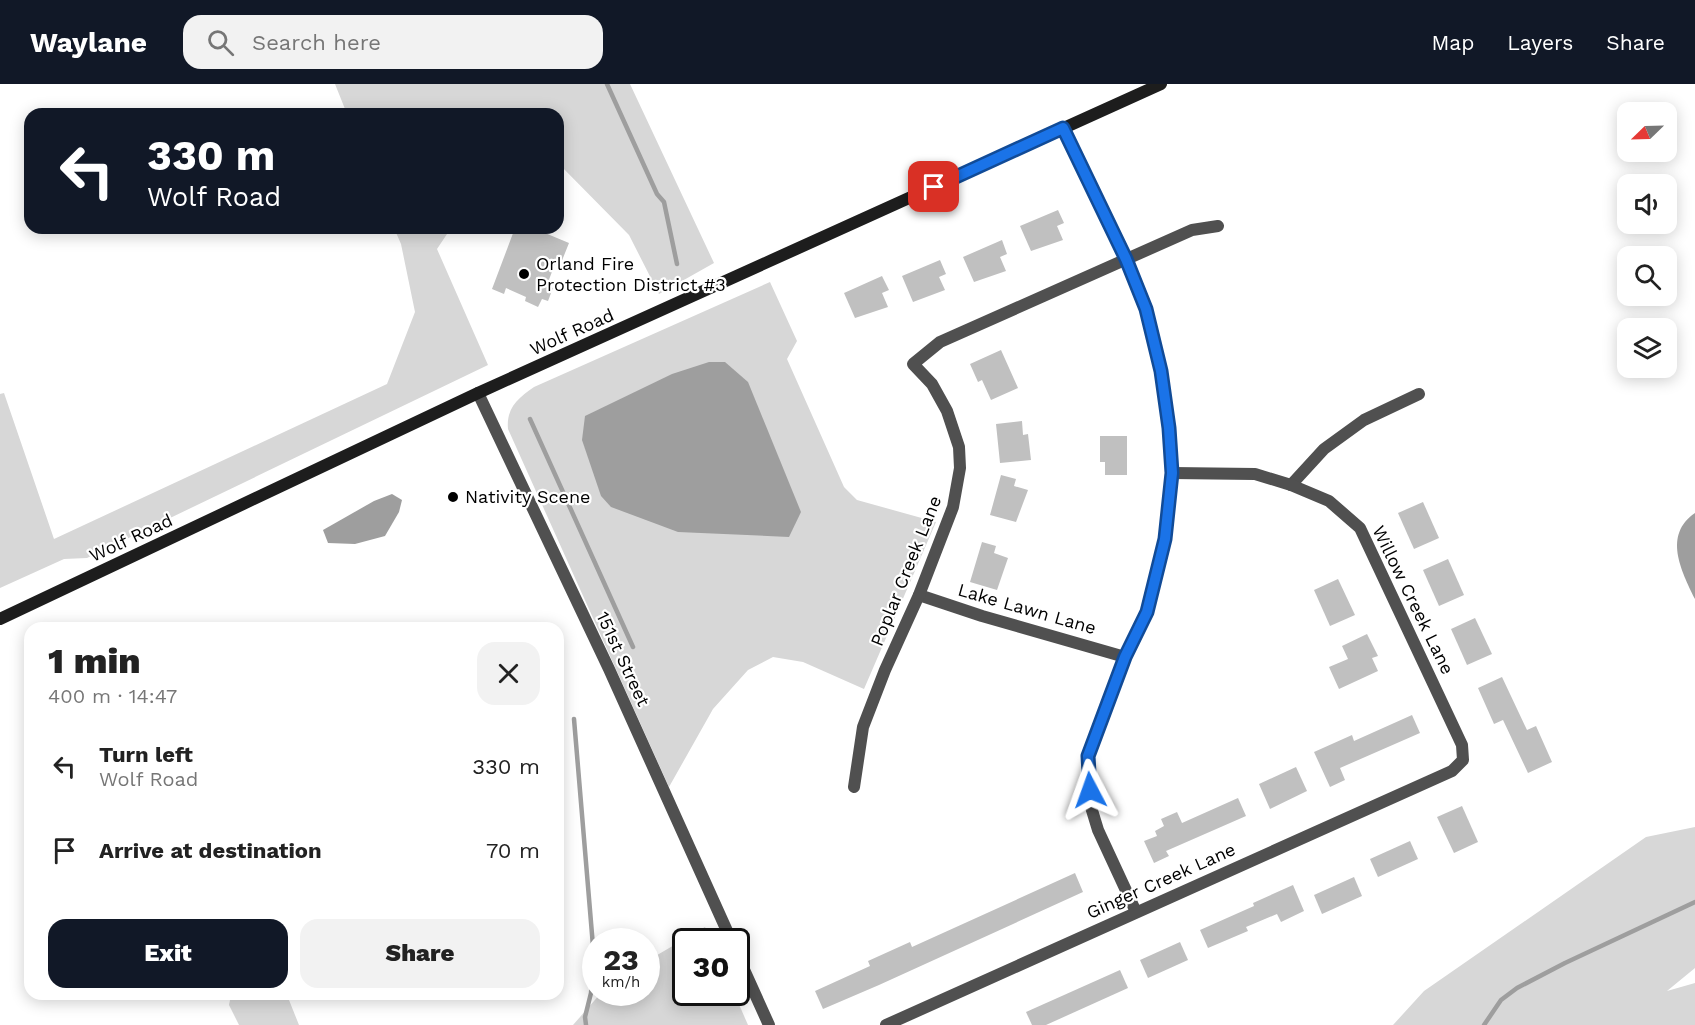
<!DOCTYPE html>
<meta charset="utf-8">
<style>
:root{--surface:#fff;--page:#f2f2f2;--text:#222;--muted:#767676;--accent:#111827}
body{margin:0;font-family:"Work Sans",sans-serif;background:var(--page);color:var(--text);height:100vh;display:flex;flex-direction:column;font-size:22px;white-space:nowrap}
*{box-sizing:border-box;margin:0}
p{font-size:20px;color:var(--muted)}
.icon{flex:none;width:33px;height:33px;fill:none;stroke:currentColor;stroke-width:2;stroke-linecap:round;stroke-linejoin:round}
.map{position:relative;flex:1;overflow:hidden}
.details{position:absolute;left:24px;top:538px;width:540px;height:378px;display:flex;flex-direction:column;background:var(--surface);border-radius:18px;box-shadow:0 3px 15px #0003}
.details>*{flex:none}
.guide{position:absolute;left:24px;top:24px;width:540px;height:126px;border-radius:18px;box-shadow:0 3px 15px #0003;background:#111827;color:#fff;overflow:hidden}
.needle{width:39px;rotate:247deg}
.fabs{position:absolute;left:1617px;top:18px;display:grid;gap:12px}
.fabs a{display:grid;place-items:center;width:60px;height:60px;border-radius:12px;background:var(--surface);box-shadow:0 3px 15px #0003;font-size:30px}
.speed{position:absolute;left:582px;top:844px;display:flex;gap:12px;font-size:30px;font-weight:700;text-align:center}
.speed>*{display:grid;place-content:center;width:78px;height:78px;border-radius:50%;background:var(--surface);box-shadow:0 3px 15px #0003;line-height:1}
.speed small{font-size:15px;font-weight:400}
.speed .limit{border:3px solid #111;border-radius:9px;background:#fff;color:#111}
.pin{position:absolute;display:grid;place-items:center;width:51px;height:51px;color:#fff;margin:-26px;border-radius:12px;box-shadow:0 3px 9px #0006}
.me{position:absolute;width:66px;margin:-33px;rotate:356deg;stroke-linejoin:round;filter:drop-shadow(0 0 4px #0008)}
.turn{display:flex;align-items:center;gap:21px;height:126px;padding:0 24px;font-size:27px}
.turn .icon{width:78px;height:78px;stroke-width:2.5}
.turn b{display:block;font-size:42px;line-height:51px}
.round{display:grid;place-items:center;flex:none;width:63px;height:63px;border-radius:18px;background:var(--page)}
.overview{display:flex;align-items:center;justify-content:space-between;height:102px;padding:0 24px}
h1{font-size:36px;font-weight:800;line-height:45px}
.action{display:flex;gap:12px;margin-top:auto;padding:12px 24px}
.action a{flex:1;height:69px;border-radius:18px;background:var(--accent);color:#fff;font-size:24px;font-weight:800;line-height:69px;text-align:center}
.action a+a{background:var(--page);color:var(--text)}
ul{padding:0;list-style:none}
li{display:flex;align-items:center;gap:18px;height:84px;padding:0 24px}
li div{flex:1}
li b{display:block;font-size:22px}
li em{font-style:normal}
header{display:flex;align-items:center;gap:36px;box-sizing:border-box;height:84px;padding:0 30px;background:var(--accent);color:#fff}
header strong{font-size:28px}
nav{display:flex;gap:33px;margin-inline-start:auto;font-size:21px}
.search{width:420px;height:54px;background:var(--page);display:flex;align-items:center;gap:15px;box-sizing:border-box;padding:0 21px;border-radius:18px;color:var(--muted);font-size:22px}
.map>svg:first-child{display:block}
.green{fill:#d7d7d7}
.water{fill:#9e9e9e}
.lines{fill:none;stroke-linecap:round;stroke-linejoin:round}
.stream{stroke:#9e9e9e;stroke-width:4.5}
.building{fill:#c0c0c0}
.minor{stroke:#505050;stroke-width:12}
.tertiary{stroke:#505050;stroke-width:12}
.secondary{stroke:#1d1d1d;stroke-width:12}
.route-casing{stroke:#114b97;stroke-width:15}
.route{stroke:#1a73e8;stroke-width:10}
.poi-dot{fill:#000;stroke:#fff;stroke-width:2}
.labels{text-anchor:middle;stroke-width:4.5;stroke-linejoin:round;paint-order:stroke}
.poi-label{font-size:18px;fill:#000;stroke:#fff;text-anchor:start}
.street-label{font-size:18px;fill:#000;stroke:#fff}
</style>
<header>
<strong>Waylane</strong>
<div class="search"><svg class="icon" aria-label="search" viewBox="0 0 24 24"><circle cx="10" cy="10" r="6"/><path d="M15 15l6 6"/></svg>Search here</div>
<nav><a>Map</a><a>Layers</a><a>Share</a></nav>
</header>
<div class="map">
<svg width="1695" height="941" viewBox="0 0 1695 941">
<rect width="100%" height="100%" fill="#fff"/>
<g class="green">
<path d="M 335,0 L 630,0 L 714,179 L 659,210 L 629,151 L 558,79 L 558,30 L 347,30 Z"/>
<path d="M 394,144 L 451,144 L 437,165 L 488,281 L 87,474 L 64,475 L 0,504 L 0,310 L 4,309 L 54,455 L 387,300 L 415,228 L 401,160 Z"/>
<path d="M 770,198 L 797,257 L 787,275 L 844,403 L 857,416 L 936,438 L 864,605 L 803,578 L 773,573 L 748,586 L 713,625 L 669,703 L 508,345 C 506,324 518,314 534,303 Z"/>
<path d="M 1695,743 L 1695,884 L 1667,907 L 1695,899 L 1695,941 L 1393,941 L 1424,907 L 1646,753 Z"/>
<path d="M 705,843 L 712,858 L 686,858 L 686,909 L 734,909 L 748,941 L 573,941 L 601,909 L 646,909 L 647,877 Z"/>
<path d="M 231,911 L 287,911 L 299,941 L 239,941 L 229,921 Z"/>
</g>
<g class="water">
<path d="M 709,278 L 725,278 L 748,298 L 801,428 L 789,453 L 678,448 L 611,423 L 601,412 L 582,356 L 585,332 L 672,290 Z"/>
<path d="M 392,410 L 402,416 L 399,428 L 385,452 L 355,460 L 328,459 L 323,446 L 374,417 Z"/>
<path d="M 1695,429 L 1695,515 C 1681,486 1663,451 1695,429 Z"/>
</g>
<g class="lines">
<g class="stream">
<path d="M 607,0 L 657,110 L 664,118 L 677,180"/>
<path d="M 530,335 L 633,563"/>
<path d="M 574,635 L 594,874 L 591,909 L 585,933 L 586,941"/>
<path d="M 1484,941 L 1501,916 L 1517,904 L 1565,879 L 1695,818"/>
</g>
</g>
<g class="building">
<path d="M 1058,126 L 1064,139 L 1057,142 L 1063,156 L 1031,167 L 1020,142 Z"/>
<path d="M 515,144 L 533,144 L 569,159 L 561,179 L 556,177 L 547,201 L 553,204 L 548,217 L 542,215 L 538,223 L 525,217 L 526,213 L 506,204 L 504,210 L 492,205 Z"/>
<path d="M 1002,156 L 1007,170 L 1000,173 L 1006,187 L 974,198 L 963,173 Z"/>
<path d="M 940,176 L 946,190 L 939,193 L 945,206 L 913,218 L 902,192 Z"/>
<path d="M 882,192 L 889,206 L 882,209 L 888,223 L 855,234 L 844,209 Z"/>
<path d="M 1001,266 L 1018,304 L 991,316 L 982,296 L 978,298 L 970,280 Z"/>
<path d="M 1022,337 L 1023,351 L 1028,350 L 1031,376 L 1000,379 L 996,340 Z"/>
<path d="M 1100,352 L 1127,352 L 1127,391 L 1105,391 L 1105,378 L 1100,378 Z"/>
<path d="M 1001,391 L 1016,395 L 1014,402 L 1028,406 L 1016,438 L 990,431 Z"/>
<path d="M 1423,418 L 1439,454 L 1414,465 L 1398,429 Z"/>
<path d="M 982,458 L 996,462 L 994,469 L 1008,474 L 997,506 L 970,498 Z"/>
<path d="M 1448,475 L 1464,511 L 1439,522 L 1423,486 Z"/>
<path d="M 1338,495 L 1355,531 L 1330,542 L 1314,506 Z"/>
<path d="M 1475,534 L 1492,570 L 1467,581 L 1451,545 Z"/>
<path d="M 1367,550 L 1378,572 L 1372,574 L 1378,587 L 1339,605 L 1329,583 L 1348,575 L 1342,562 Z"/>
<path d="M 1502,593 L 1527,646 L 1536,642 L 1552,678 L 1528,689 L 1503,636 L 1494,640 L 1478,604 Z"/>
<path d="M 1412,631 L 1420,649 L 1340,684 L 1345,696 L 1330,703 L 1314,668 L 1352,651 L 1354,657 Z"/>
<path d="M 1296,683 L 1307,707 L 1270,725 L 1259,700 Z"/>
<path d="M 1238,714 L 1246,732 L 1166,767 L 1169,772 L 1154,779 L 1144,757 L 1157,752 L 1155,747 L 1164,742 L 1161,735 L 1177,728 L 1182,739 Z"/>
<path d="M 1462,722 L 1478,758 L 1454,769 L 1437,733 Z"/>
<path d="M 1410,757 L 1418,775 L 1378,793 L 1370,775 Z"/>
<path d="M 1075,789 L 1083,808 L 879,901 L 823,925 L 815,907 L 870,882 L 868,877 L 910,858 L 912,863 Z"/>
<path d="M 1354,793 L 1362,812 L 1322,830 L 1314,811 Z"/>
<path d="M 1293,801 L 1304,827 L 1281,838 L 1277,830 L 1246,843 L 1248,847 L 1208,864 L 1200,846 L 1254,822 L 1253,819 Z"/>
<path d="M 1180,858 L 1188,876 L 1148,894 L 1140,876 Z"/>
<path d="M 1120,886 L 1128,904 L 1046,941 L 1032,941 L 1026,928 Z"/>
</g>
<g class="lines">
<g class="minor">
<path d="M 1063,44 L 1126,175 L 1146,225 L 1161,287 L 1169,344 L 1172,389 L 1165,455 L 1147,528 L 1125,573 L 1088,672 L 1091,723 L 1098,746 L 1136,828"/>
<path d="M 1291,401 L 1324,365 L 1364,336 L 1419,310"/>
<path d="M 919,511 L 982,532 L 1125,573"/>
<path d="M 854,703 L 863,643 L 885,586 L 919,511 L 953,423 L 960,384 L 959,363 L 947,327 L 932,300 L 913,280 L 940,258 L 1192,146 L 1218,142"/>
<path d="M 886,941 L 1452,687 L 1463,676 L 1462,661 L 1360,444 L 1329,417 L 1291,401 L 1255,390 L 1172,389"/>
</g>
<g class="tertiary">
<path d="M 478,309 L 609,585 L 732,858"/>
<path d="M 736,868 L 769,941"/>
</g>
<path class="secondary" d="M 0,535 L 478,309 L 1161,0"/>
</g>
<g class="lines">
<defs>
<path id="route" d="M 934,103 L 1063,44 L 1126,175 L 1146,225 L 1161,287 L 1169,344 L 1172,389 L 1165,455 L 1147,528 L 1125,573 L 1088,672 L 1090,706"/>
</defs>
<use href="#route" class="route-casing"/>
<use href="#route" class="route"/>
</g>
<g class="poi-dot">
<circle cx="524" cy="190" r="6"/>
<circle cx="453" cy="413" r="6"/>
</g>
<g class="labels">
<g class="poi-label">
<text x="536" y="186">Orland Fire<tspan x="536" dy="21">Protection District #3</tspan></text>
<text x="465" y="419">Nativity Scene</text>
</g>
<g class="street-label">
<text transform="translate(572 248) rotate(-24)" y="6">Wolf Road</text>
<text transform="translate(131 454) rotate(-25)" y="6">Wolf Road</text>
<text transform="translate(906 487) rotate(-68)" y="6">Poplar Creek Lane</text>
<text transform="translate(1413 516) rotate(64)" y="6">Willow Creek Lane</text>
<text transform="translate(1027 525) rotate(16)" y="6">Lake Lawn Lane</text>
<text transform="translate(623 575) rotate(65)" y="6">151st Street</text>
<text transform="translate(1161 797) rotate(-24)" y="6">Ginger Creek Lane</text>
</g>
</g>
</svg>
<div class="fabs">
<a><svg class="needle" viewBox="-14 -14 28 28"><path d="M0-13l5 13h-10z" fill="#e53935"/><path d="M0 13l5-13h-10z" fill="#767676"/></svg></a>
<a><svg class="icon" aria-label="sound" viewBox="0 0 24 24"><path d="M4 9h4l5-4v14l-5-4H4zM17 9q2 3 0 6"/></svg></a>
<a><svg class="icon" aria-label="search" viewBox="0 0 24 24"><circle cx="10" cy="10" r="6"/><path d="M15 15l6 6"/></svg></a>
<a><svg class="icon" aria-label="layers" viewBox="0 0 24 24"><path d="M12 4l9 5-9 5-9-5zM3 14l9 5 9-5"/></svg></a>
</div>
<div class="speed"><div>23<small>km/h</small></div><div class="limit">30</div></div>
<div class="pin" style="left:934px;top:103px;background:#d93025"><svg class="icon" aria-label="arrive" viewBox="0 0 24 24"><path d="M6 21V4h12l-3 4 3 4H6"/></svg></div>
<svg class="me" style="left:1090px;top:706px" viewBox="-20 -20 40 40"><path d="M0-17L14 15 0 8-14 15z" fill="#1a73e8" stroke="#fff" stroke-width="4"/></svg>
<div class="guide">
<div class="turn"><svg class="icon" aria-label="left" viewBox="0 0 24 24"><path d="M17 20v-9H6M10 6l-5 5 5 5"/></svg><div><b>330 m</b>Wolf Road</div></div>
</div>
<section class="details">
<div class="overview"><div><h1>1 min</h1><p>400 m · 14:47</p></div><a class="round"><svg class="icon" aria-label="close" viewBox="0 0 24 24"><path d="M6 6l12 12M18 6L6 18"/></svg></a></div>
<ul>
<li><svg class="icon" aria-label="left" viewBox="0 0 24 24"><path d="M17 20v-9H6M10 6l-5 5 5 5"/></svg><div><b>Turn left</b><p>Wolf Road</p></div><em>330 m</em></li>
<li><svg class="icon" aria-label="arrive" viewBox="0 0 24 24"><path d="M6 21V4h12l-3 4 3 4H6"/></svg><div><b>Arrive at destination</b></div><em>70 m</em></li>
</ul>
<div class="action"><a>Exit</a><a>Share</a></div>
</section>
</div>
